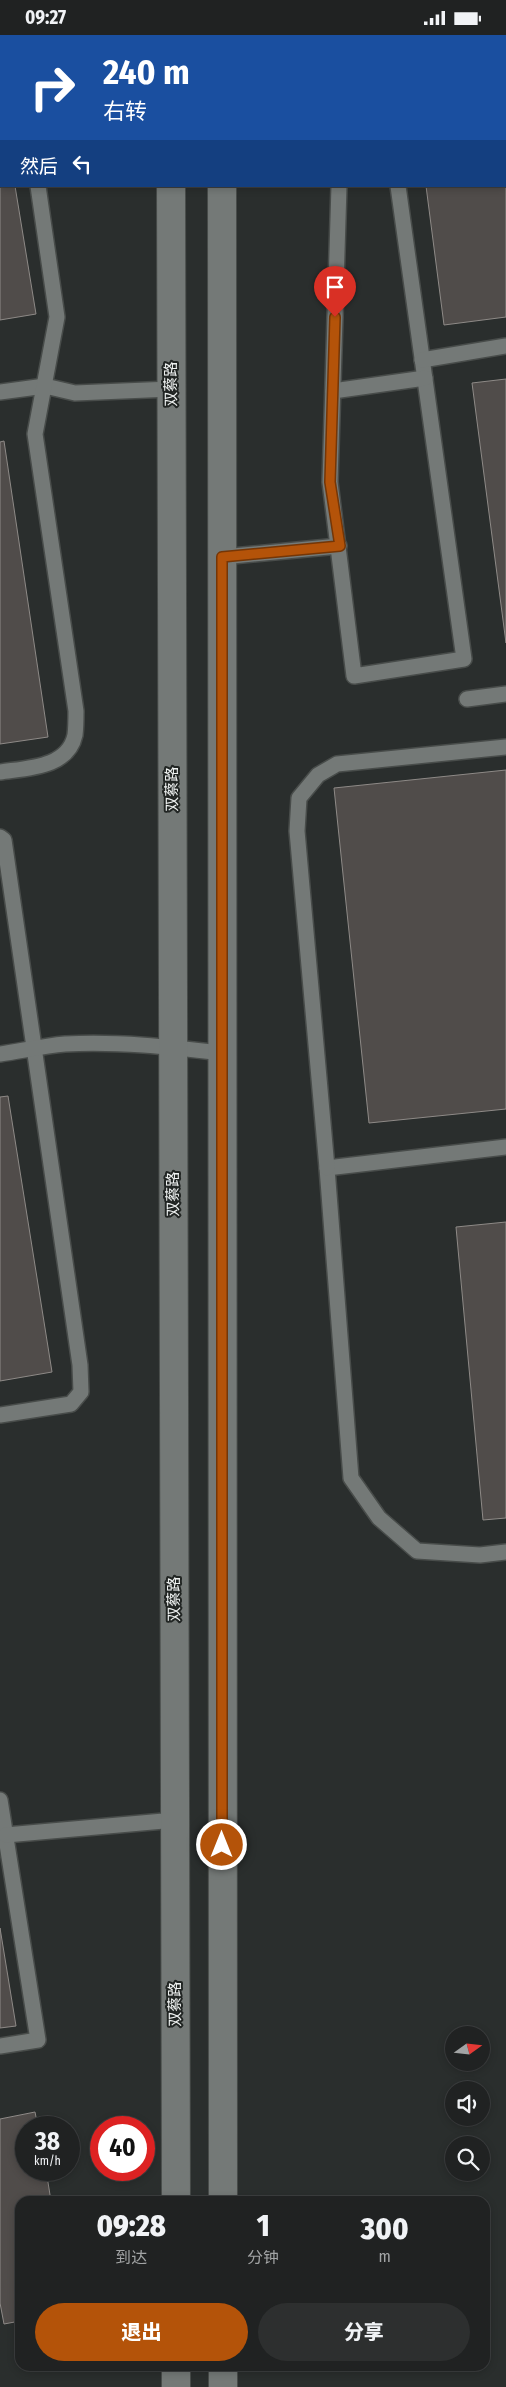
<!DOCTYPE html>
<html lang="zh">
<meta charset="utf-8">
<style>
:root{--surface:#202222;--page:#2d2f2f;--text:#f1f3f6;--muted:#a2a4a5;--line:#3d3f40;--accent:#b45309}
body{margin:0;font-family:"Fira Sans Condensed","Noto Sans SC",sans-serif;background:var(--page);color:var(--text);height:100vh;display:flex;flex-direction:column;font-size:19px;white-space:nowrap}
*{box-sizing:border-box;margin:0}
p{font-size:16px;color:var(--muted)}
.icon{flex:none;width:28px;height:28px;fill:none;stroke:currentColor;stroke-width:2;stroke-linecap:round;stroke-linejoin:round}
.map{position:relative;flex:1;overflow:hidden}
.side{position:absolute;left:15px;top:2161px;width:475px;height:175px;display:flex;flex-direction:column;background:var(--surface);border-radius:15px;box-shadow:0 2px 8px #0003,0 0 0 1px var(--line)}
.side>*{flex:none}
.hud{position:absolute;left:0px;top:0px;width:506px;height:152px;box-shadow:0 2px 8px #0003,0 0 0 1px var(--line);background:#1a4fa0;color:#fff;overflow:hidden}
.needle{width:32px;rotate:75deg}
.tools{position:absolute;left:445px;top:1991px;display:grid;gap:10px}
.tools a{display:grid;place-items:center;width:45px;height:45px;border-radius:50%;background:var(--surface);box-shadow:0 2px 8px #0003,0 0 0 1px var(--line);font-size:25px}
.speed{position:absolute;left:15px;top:2081px;display:flex;gap:10px;font-size:25px;font-weight:700;text-align:center}
.speed>*{display:grid;place-content:center;width:65px;height:65px;border-radius:50%;background:var(--surface);box-shadow:0 2px 8px #0003,0 0 0 1px var(--line);line-height:1}
.speed small{font-size:12px;font-weight:400}
.speed .limit{border:8px solid #d22;background:#fff;color:#111}
.pin{position:absolute;display:grid;place-items:center;width:42px;height:42px;color:#fff;margin:-51px -21px;border-radius:50% 50% 50% 0;rotate:-45deg;box-shadow:0 0 5px #0007}
.pin .icon{rotate:45deg}
.me{position:absolute;width:55px;margin:-28px;rotate:0deg;stroke-linejoin:round;filter:drop-shadow(0 0 4px #0008)}
.turn{display:flex;align-items:center;gap:18px;height:105px;padding:0 20px;font-size:22px}
.turn .icon{width:65px;height:65px;stroke-width:2.5}
.turn b{display:block;font-size:35px;line-height:42px}
.then{display:flex;align-items:center;height:48px;padding:0 20px;background:#0003;gap:10px;font-size:19px}
.eta{display:flex;justify-content:space-evenly;align-items:center;height:85px;text-align:center}
.eta b{font-size:30px;font-weight:800;line-height:35px}
.action{display:flex;gap:10px;margin-top:auto;padding:10px 20px}
.action a{flex:1;height:58px;border-radius:30px;background:var(--accent);color:#fff;font-size:20px;font-weight:800;line-height:58px;text-align:center}
.action a+a{background:var(--page);color:var(--text)}
.status{display:flex;justify-content:space-between;align-items:center;height:35px;padding:0 25px;background:var(--surface);direction:ltr}
.status svg{height:14px;fill:currentColor}
.map>svg:first-child{display:block}
.building{fill:#504c4a;stroke:#8e8a87}
.lines{fill:none;stroke-linecap:round;stroke-linejoin:round}
.service-casing{stroke:#484c4a;stroke-width:18}
.tertiary-casing{stroke:#484c4a;stroke-width:30}
.service{stroke:#747977;stroke-width:15}
.tertiary{stroke:#747977;stroke-width:28}
.route-casing{stroke:#753606;stroke-width:12}
.route{stroke:#b45309;stroke-width:9}
.labels{text-anchor:middle;stroke-width:4;stroke-linejoin:round;paint-order:stroke}
.street-label{font-size:15px;fill:#f0f3f2;stroke:#212523}
</style>
<div class="status"><b>09:27</b><svg viewBox="0 0 49 12"><path d="M0 12V9h3v3zM5 12V6h3v6zM10 12V3h3v9zM15 12V0h3v12zM26 1h20v11H26zM47 4h2v5h-2z"/></svg></div>
<div class="map">
<svg width="506" height="2352" viewBox="0 0 506 2352">
<rect width="100%" height="100%" fill="#2a2e2d"/>
<g class="building">
<path d="M 407,0 L 506,0 L 506,282 L 444,290 L 426,151 L 505,151 L 505,1 Z"/>
<path d="M 0,67 L 1,151 L 15,151 L 36,279 L 0,285 Z"/>
<path d="M 506,344 L 506,608 L 472,348 Z"/>
<path d="M 4,406 L 48,702 L 0,709 L 0,407 Z"/>
<path d="M 506,735 L 506,1074 L 369,1088 L 334,753 Z"/>
<path d="M 8,1061 L 52,1337 L 0,1346 L 0,1062 Z"/>
<path d="M 506,1187 L 506,1483 L 483,1485 L 456,1192 Z"/>
<path d="M 0,1893 L 16,1991 L 0,1993 Z"/>
<path d="M 35,2077 L 38,2092 L 26,2092 L 26,2135 L 46,2135 L 51,2166 L 20,2166 L 20,2286 L 4,2289 L 0,2268 L 0,2084 Z"/>
</g>
<g class="lines">
<defs>
<g id="service">
<path d="M 0,25 L 1,25"/>
<path d="M 339,151 L 330,447 L 354,641 L 464,624 L 398,151"/>
<path d="M 422,325 L 506,311"/>
<path d="M 333,356 L 425,343"/>
<path d="M 0,357 L 45,351 L 75,358 L 171,354"/>
<path d="M 222,522 L 339,511"/>
<path d="M 467,664 L 506,659"/>
<path d="M 0,737 C 27,733 68,733 75,700 C 76,692 76,684 76,676 L 35,399 L 57,282 L 38,151"/>
<path d="M 0,802 L 4,805 L 80,1330 L 81,1357 L 71,1369 L 0,1380"/>
<path d="M 0,1019 C 21,1016 43,1011 65,1009 C 117,1006 170,1012 222,1018"/>
<path d="M 506,1112 L 327,1133 L 351,1443 L 379,1483 L 417,1516 L 480,1520 L 506,1517"/>
<path d="M 327,1133 L 297,796 L 299,763 L 318,740 L 337,729 L 506,712"/>
<path d="M 0,1765 L 38,2005 L 0,2011"/>
<path d="M 6,1800 L 175,1785"/>
</g>
<g id="tertiary">
<path d="M 170,0 L 170,1"/>
<path d="M 221,0 L 221,1"/>
<path d="M 171,151 L 176,2166"/>
<path d="M 222,151 L 223,2166"/>
<path d="M 176,2331 L 176,2352"/>
<path d="M 223,2331 L 223,2352"/>
</g>
</defs>
<use href="#service" class="service-casing"/>
<use href="#tertiary" class="tertiary-casing"/>
<use href="#service" class="service"/>
<use href="#tertiary" class="tertiary"/>
</g>
<g class="lines">
<defs>
<path id="route" d="M 222,1810 L 222,522 L 340,511 L 330,447 L 335,282"/>
</defs>
<use href="#route" class="route-casing"/>
<use href="#route" class="route"/>
</g>
<g class="labels">
<g class="street-label">
<text transform="translate(171 349) rotate(-90)" y="5">双蔡路</text>
<text transform="translate(172 754) rotate(-90)" y="5">双蔡路</text>
<text transform="translate(173 1159) rotate(-90)" y="5">双蔡路</text>
<text transform="translate(174 1564) rotate(-90)" y="5">双蔡路</text>
<text transform="translate(175 1969) rotate(-90)" y="5">双蔡路</text>
</g>
</g>
</svg>
<div class="tools">
<a><svg class="needle" viewBox="-14 -14 28 28"><path d="M0-13l5 13h-10z" fill="#e53935"/><path d="M0 13l5-13h-10z" fill="#a2a4a5"/></svg></a>
<a><svg class="icon" aria-label="sound" viewBox="0 0 24 24"><path d="M4 9h4l5-4v14l-5-4H4zM17 9q2 3 0 6"/></svg></a>
<a><svg class="icon" aria-label="search" viewBox="0 0 24 24"><circle cx="10" cy="10" r="6"/><path d="M15 15l6 6"/></svg></a>
</div>
<div class="speed"><div>38<small>km/h</small></div><div class="limit">40</div></div>
<div class="pin" style="left:335px;top:282px;background:#d93025"><svg class="icon" aria-label="arrive" viewBox="0 0 24 24"><path d="M6 21V4h12l-3 4 3 4H6"/></svg></div>
<svg class="me" style="left:222px;top:1810px" viewBox="-20 -20 40 40"><circle r="17" fill="#b45309" stroke="#fff" stroke-width="3"/><path d="M0-11L8 9 0 5-8 9z" fill="#fff"/></svg>
<div class="hud">
<div class="turn"><svg class="icon" aria-label="right" viewBox="0 0 24 24"><path d="M7 20v-9h11M14 6l5 5-5 5"/></svg><div><b>240 m</b>右转</div></div>
<div class="then">然后<svg class="icon" aria-label="left" viewBox="0 0 24 24"><path d="M17 20v-9H6M10 6l-5 5 5 5"/></svg></div>
</div>
<section class="side">
<div class="eta">
<div><b>09:28</b><p>到达</p></div>
<div><b>1</b><p>分钟</p></div>
<div><b>300</b><p>m</p></div>
</div>
<div class="action"><a>退出</a><a>分享</a></div>
</section>
</div>
